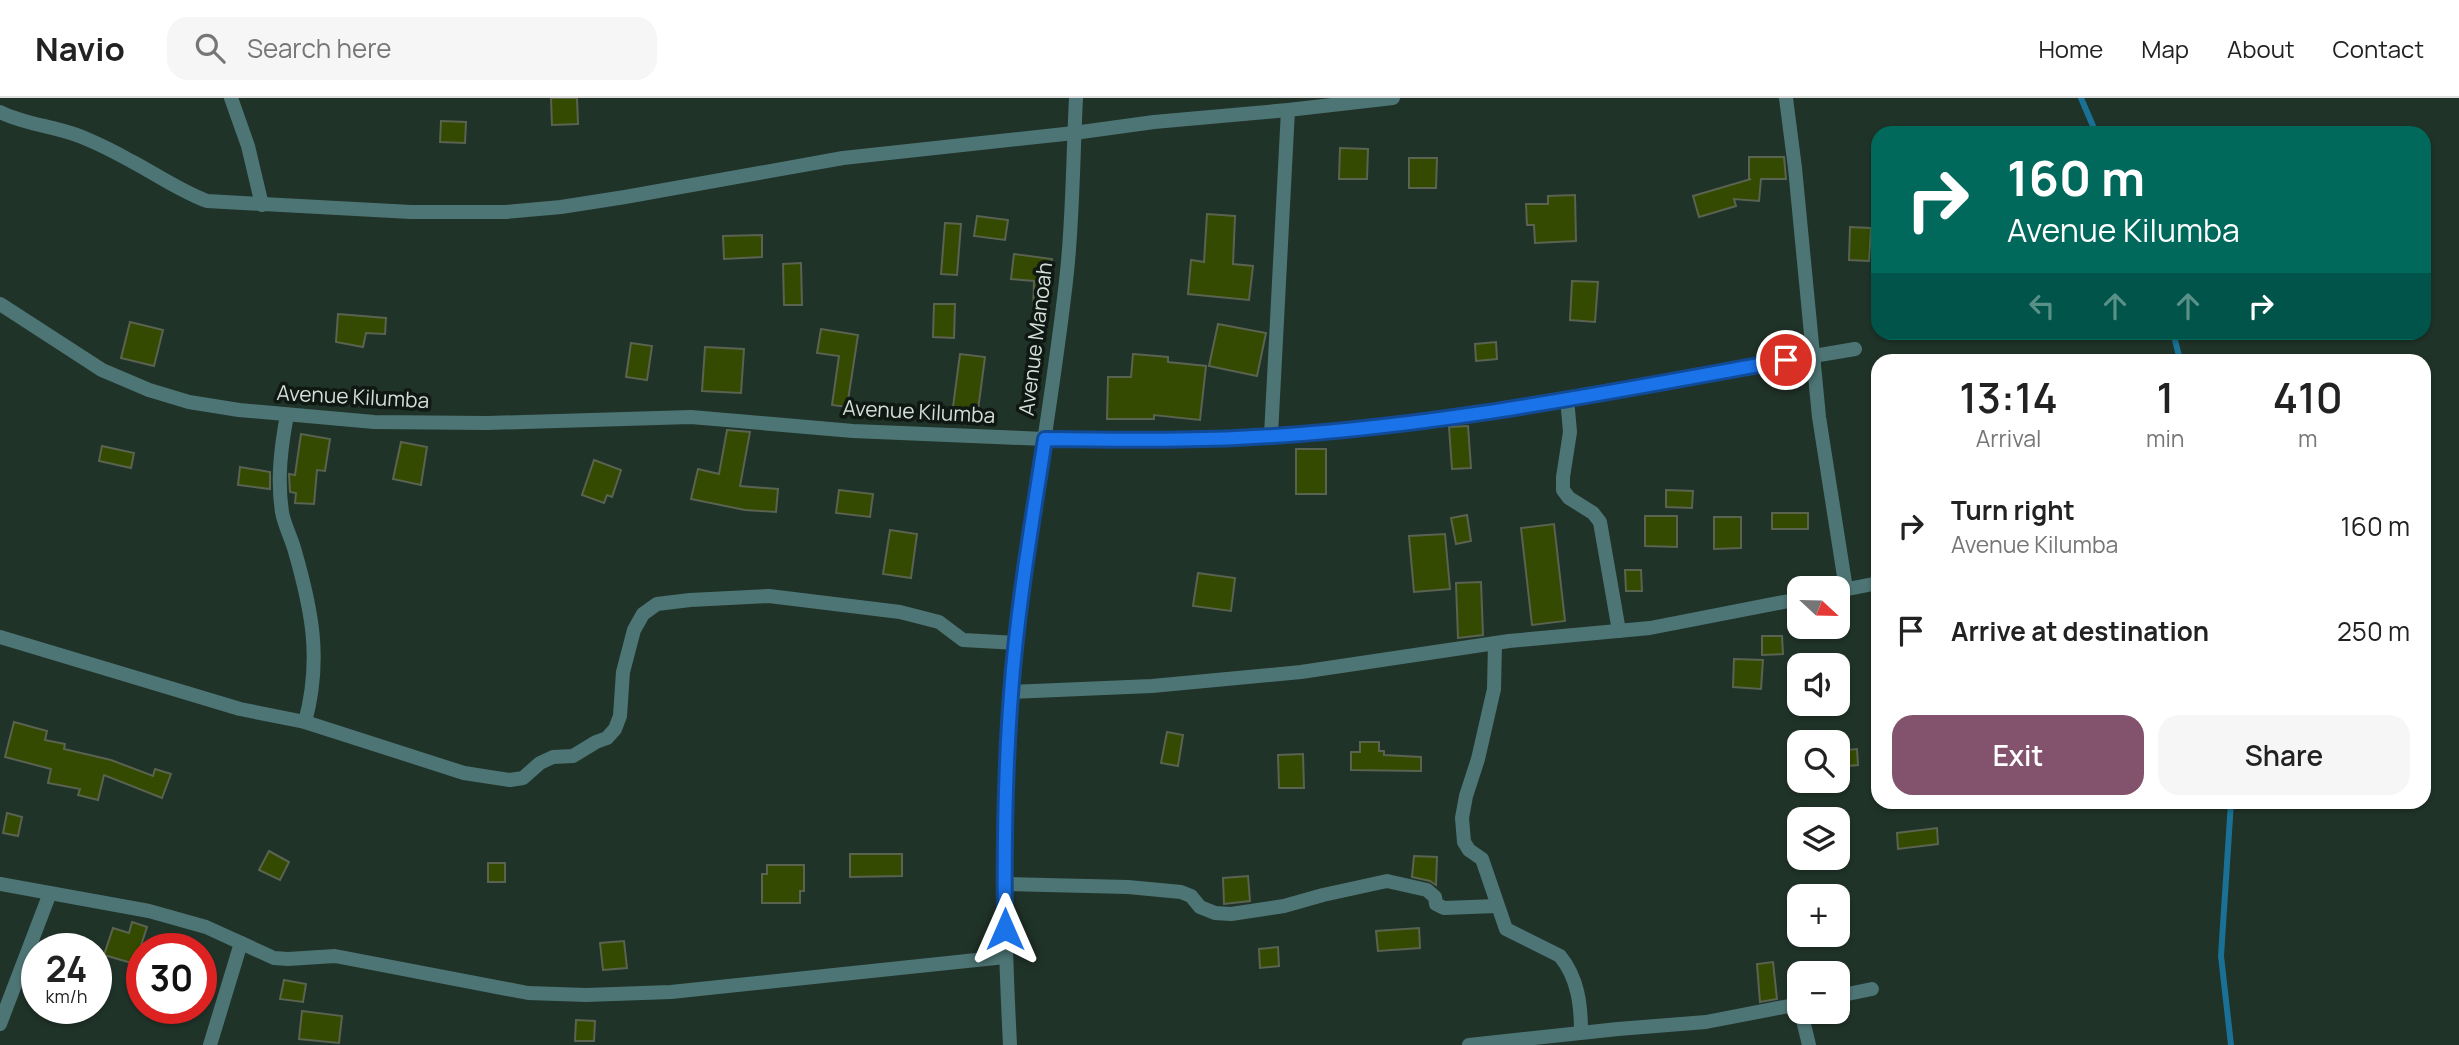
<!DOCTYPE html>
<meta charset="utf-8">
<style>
:root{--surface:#fff;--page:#f6f6f6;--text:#222;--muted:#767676;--line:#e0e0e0;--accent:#83536e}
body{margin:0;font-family:Manrope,sans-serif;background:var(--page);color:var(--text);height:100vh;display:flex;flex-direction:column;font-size:26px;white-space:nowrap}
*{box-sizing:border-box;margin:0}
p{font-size:23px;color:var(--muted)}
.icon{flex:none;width:38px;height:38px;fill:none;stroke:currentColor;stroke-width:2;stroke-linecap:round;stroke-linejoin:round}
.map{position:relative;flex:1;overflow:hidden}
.drawer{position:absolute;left:1871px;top:256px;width:560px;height:455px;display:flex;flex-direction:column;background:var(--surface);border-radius:21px;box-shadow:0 2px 5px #0004}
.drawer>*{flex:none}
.banner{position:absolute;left:1871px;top:28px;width:560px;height:214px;border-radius:21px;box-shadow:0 2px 5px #0004;background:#00695c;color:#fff;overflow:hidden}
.needle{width:46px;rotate:112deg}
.buttons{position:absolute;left:1787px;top:478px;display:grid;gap:14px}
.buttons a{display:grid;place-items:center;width:63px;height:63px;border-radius:14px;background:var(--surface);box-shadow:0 2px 5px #0004;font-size:35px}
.speed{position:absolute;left:21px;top:835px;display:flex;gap:14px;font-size:35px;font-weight:700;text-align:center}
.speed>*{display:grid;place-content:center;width:91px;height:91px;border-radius:50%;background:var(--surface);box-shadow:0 2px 5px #0004;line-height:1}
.speed small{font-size:18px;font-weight:400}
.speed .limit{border:10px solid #d22;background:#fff;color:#111}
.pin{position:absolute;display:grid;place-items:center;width:60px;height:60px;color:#fff;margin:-30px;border:4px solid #fff;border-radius:50%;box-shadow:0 2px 7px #0007}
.me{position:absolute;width:77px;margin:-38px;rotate:0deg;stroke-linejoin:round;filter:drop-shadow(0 0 5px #0008)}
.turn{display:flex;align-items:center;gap:24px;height:147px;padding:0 21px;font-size:32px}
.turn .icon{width:91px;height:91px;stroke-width:2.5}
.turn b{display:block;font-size:49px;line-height:60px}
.lanes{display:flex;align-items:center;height:66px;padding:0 21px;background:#0003;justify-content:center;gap:35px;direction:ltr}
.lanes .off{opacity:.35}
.eta{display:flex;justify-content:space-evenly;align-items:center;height:119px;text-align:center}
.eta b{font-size:42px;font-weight:600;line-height:49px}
.cta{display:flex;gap:14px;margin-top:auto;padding:14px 21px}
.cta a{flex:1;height:80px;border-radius:21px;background:var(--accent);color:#fff;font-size:28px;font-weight:600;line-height:80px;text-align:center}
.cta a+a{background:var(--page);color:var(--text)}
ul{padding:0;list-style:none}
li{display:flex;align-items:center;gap:21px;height:105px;padding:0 21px}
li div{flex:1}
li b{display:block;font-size:26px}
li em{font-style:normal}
header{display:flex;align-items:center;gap:42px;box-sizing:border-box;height:98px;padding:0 35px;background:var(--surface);border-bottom:2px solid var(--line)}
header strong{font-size:33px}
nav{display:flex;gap:38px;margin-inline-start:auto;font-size:24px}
.search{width:490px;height:63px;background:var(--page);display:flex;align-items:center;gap:18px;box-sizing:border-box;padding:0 24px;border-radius:21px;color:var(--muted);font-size:26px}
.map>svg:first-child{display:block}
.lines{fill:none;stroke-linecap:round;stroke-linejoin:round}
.stream{stroke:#1a7195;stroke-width:6}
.building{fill:#344a01;stroke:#5a6250;stroke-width:2}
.minor{stroke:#4e7575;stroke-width:14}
.route-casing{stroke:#114b97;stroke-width:18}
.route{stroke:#1a73e8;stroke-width:12}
.labels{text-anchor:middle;stroke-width:7;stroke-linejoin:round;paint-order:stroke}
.street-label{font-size:21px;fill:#d3dfd8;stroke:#101814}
</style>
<header>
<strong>Navio</strong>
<div class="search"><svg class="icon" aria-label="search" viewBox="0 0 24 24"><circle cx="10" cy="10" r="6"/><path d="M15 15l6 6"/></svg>Search here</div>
<nav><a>Home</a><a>Map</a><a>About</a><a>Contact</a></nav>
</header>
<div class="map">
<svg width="2459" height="947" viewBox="0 0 2459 947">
<rect width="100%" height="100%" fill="#203329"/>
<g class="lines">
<g class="stream">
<path d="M 2081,0 L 2096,35"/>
<path d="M 2173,234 L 2180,262"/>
<path d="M 2231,947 L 2221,858 L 2231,704"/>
</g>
</g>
<g class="building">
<path d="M 551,0 L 577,0 L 578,26 L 552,27 Z"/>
<path d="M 441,23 L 466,24 L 465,45 L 440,44 Z"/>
<path d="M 1340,50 L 1368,51 L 1367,81 L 1339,81 Z"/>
<path d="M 1749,59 L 1784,59 L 1786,81 L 1761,81 L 1759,103 L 1734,101 L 1736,108 L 1699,119 L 1693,98 L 1751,81 L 1749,81 Z"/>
<path d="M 1409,60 L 1437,60 L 1436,90 L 1409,90 Z"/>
<path d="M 1575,97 L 1576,143 L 1535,145 L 1534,127 L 1527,127 L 1526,106 L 1548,106 L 1548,98 Z"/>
<path d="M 1207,116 L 1235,118 L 1233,166 L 1253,168 L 1249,202 L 1188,196 L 1191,162 L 1204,164 Z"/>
<path d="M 977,118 L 1008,122 L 1005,142 L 974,138 Z"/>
<path d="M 945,125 L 961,126 L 957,177 L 941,176 Z"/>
<path d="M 1850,129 L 1871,130 L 1869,163 L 1849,162 Z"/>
<path d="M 762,137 L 762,159 L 724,161 L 723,138 Z"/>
<path d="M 1014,156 L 1052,161 L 1044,218 L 1033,217 L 1034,183 L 1011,181 Z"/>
<path d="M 801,165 L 802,207 L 784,207 L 783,166 Z"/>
<path d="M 1572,183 L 1598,184 L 1595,224 L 1570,222 Z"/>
<path d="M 934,206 L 955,206 L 954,240 L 933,239 Z"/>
<path d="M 338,216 L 386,220 L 385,236 L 366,235 L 363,249 L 336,244 Z"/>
<path d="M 130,224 L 163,232 L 154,268 L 121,260 Z"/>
<path d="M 1218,226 L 1266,235 L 1257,278 L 1209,268 Z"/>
<path d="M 821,231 L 858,237 L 847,309 L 832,307 L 839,258 L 817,255 Z"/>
<path d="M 1496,244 L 1497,261 L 1476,263 L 1475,246 Z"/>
<path d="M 631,245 L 652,248 L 647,282 L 626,279 Z"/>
<path d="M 705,249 L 744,251 L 741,295 L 702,293 Z"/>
<path d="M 960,256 L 985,259 L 978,312 L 953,309 Z"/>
<path d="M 1133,256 L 1168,259 L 1168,264 L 1206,268 L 1200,322 L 1154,317 L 1154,321 L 1107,321 L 1108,279 L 1131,279 Z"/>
<path d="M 1468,328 L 1471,370 L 1452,371 L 1449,329 Z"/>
<path d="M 727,332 L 750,334 L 740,388 L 778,391 L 776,414 L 745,412 L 691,401 L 698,371 L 719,376 Z"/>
<path d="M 301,336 L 330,341 L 325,373 L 317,372 L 314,406 L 295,405 L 296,395 L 290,394 L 289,376 L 295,377 Z"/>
<path d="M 401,344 L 427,349 L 421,387 L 393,381 Z"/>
<path d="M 102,348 L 134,355 L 131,370 L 99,363 Z"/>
<rect x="1296" y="351" width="30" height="45"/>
<path d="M 594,362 L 621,372 L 612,399 L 607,397 L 604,405 L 582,397 Z"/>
<path d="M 240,369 L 270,374 L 270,391 L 238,387 Z"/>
<path d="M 839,392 L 873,396 L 870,419 L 836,415 Z"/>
<path d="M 1666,392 L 1693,393 L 1692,410 L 1666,409 Z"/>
<rect x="1772" y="415" width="36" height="16"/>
<path d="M 1467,417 L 1471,443 L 1456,446 L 1451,420 Z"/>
<path d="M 1645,418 L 1677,418 L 1677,449 L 1645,448 Z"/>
<path d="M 1714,419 L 1741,419 L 1741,450 L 1714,451 Z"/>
<path d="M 1554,426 L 1565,523 L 1532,527 L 1521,430 Z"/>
<path d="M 890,432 L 917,436 L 911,480 L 883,476 Z"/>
<path d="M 1445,436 L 1450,491 L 1414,494 L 1409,438 Z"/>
<path d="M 1625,472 L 1641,472 L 1642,493 L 1626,493 Z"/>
<path d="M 1198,475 L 1235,480 L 1231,513 L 1193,508 Z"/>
<path d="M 1481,484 L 1483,537 L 1458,540 L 1456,485 Z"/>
<path d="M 1762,538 L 1782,538 L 1783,556 L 1762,557 Z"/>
<path d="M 1734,561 L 1763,562 L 1761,591 L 1733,589 Z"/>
<path d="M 14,624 L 47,633 L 45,642 L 65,646 L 64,651 L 111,662 L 153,678 L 155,671 L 171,676 L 162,700 L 104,677 L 98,702 L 78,697 L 80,691 L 48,685 L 51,671 L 5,659 Z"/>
<path d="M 1167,634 L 1183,637 L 1178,668 L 1161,665 Z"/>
<path d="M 1360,644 L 1379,644 L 1379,653 L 1384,653 L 1384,657 L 1421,659 L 1421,673 L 1351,672 L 1351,654 L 1360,654 Z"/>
<path d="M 1857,651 L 1858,667 L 1838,669 L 1838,653 Z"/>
<path d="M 1303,656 L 1304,690 L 1279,690 L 1278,657 Z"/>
<path d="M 7,715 L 22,719 L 18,738 L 3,735 Z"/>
<path d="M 1937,730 L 1938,746 L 1898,751 L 1897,735 Z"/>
<path d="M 269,753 L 289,764 L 280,782 L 259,772 Z"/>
<path d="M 850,756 L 902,756 L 902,778 L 850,779 Z"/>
<path d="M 1414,758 L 1437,759 L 1436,787 L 1430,783 L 1412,779 Z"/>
<rect x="488" y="765" width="17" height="19"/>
<path d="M 767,767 L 804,767 L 804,793 L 800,793 L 800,805 L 762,805 L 762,776 L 767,776 Z"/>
<path d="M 1248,778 L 1250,803 L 1224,806 L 1223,780 Z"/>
<path d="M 132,824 L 147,829 L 135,866 L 104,857 L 113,830 L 129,835 Z"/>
<path d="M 1419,830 L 1420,850 L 1378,853 L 1376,833 Z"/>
<path d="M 624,843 L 627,870 L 603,872 L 600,845 Z"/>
<path d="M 1278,849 L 1279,868 L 1260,870 L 1259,851 Z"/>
<path d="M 1773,864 L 1777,901 L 1760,904 L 1757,866 Z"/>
<path d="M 284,882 L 306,886 L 303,904 L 280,901 Z"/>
<path d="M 302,913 L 342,918 L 339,945 L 299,941 Z"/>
<path d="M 576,922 L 595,923 L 594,943 L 575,943 Z"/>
</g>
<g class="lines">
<g class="minor">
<path d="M 231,0 L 248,48 L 262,107"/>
<path d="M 1786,0 L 1795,70 L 1819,319 L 1846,491"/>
<path d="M 0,14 C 26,27 55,28 82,39 C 99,46 115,54 131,63 C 156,76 180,93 207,103 L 411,114 L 506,114 L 561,109 L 625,99 L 843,60 L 1074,35 L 1154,24 L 1288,12 L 1393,0"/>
<path d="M 0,206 L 102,272 L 149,292 L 189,304 L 239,312 L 374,324 L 488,325 L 691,319 L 853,333 L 1045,341 L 1237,340 L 1320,334 L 1447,320 L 1855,251"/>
<path d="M 1567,300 L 1570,334 L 1563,379 L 1563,392 L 1569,400 L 1593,415 L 1600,424 L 1619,533"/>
<path d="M 287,317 C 281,349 277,381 282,414 C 284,426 290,437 294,450 C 312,512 322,561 305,624"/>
<path d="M 1271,337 L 1288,12"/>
<path d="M 1838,493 L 1878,485"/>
<path d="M 0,539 L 240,611 L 305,624 L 464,675 L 510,682 L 523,680 L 540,665 L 553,659 L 573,658 L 596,644 L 607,640 L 615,631 L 620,618 L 623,574 L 634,532 L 643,516 L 657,506 L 690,502 L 769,498 L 900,514 L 939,524 L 963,542 L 1017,545"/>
<path d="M 1495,545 L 1494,591 L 1478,661 L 1466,698 L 1462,720 L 1464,744 L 1469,752 L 1482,761 L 1506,831 L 1560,858 C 1578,880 1581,907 1581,934"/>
<path d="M 1011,594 L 1152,588 L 1301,574 L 1509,543 L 1650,530 L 1799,501"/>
<path d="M 0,786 L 149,813 L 206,829 L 274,860 L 288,861 L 335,858 L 528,895 L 586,897 L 671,894 L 1005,859"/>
<path d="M 1005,786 L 1128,789 L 1181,794 L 1191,798 L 1200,809 L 1215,815 L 1231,816 L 1284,808 L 1323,797 L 1387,783 L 1427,792 L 1435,799 L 1436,806 L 1444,810 L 1497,808"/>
<path d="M 1838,898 L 1872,891"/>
<path d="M 1801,914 L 1809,947"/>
<path d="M 0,926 L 50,795"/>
<path d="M 210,947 L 241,845"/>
<path d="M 1010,947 C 1004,829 1001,711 1011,593 C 1023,453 1052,314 1067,174 C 1073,116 1073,58 1076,0"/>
<path d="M 1469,947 L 1618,931 L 1706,924 L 1799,906"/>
</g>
</g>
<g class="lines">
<defs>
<path id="route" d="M 1005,831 C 1004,753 1005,674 1011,596 C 1017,511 1032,425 1045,341 C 1108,342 1172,343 1236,340 C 1421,332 1604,295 1786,262"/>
</defs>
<use href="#route" class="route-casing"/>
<use href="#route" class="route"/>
</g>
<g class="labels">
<g class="street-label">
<text transform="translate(1036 241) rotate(-83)" y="7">Avenue Manoah</text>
<text transform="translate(353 299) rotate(3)" y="7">Avenue Kilumba</text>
<text transform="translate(919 314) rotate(3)" y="7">Avenue Kilumba</text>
</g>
</g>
</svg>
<div class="buttons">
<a><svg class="needle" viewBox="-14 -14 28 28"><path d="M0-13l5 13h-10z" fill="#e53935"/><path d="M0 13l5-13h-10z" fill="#767676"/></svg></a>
<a><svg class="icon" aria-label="sound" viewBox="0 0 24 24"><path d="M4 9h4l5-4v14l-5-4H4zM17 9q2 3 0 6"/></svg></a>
<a><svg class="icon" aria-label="search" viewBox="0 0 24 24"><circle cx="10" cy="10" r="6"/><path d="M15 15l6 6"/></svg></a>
<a><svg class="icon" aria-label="layers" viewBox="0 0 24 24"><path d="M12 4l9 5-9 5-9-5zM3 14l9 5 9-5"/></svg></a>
<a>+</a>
<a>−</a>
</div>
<div class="speed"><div>24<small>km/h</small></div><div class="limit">30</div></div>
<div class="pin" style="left:1786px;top:262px;background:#d93025"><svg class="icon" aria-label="arrive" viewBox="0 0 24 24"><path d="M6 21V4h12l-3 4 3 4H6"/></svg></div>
<svg class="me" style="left:1005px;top:831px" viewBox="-20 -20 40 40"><path d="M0-17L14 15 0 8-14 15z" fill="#1a73e8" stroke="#fff" stroke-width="4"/></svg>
<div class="banner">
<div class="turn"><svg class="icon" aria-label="right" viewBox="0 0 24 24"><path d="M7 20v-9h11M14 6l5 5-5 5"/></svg><div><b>160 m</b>Avenue Kilumba</div></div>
<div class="lanes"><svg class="icon off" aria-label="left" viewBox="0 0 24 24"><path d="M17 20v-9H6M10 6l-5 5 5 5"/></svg><svg class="icon off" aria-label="ahead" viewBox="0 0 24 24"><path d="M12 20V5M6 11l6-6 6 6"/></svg><svg class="icon off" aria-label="ahead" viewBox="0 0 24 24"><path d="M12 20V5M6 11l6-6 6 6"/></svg><svg class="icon" aria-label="right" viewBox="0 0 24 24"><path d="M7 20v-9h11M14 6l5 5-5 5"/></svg></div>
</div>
<section class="drawer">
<div class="eta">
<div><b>13:14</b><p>Arrival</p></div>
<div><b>1</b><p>min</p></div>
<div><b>410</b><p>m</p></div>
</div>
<ul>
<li><svg class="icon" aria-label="right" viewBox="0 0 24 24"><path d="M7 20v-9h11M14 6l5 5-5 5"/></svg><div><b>Turn right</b><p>Avenue Kilumba</p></div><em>160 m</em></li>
<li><svg class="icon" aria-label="arrive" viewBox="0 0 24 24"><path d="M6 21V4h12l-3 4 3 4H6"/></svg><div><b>Arrive at destination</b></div><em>250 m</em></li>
</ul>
<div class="cta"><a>Exit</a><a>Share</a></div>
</section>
</div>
